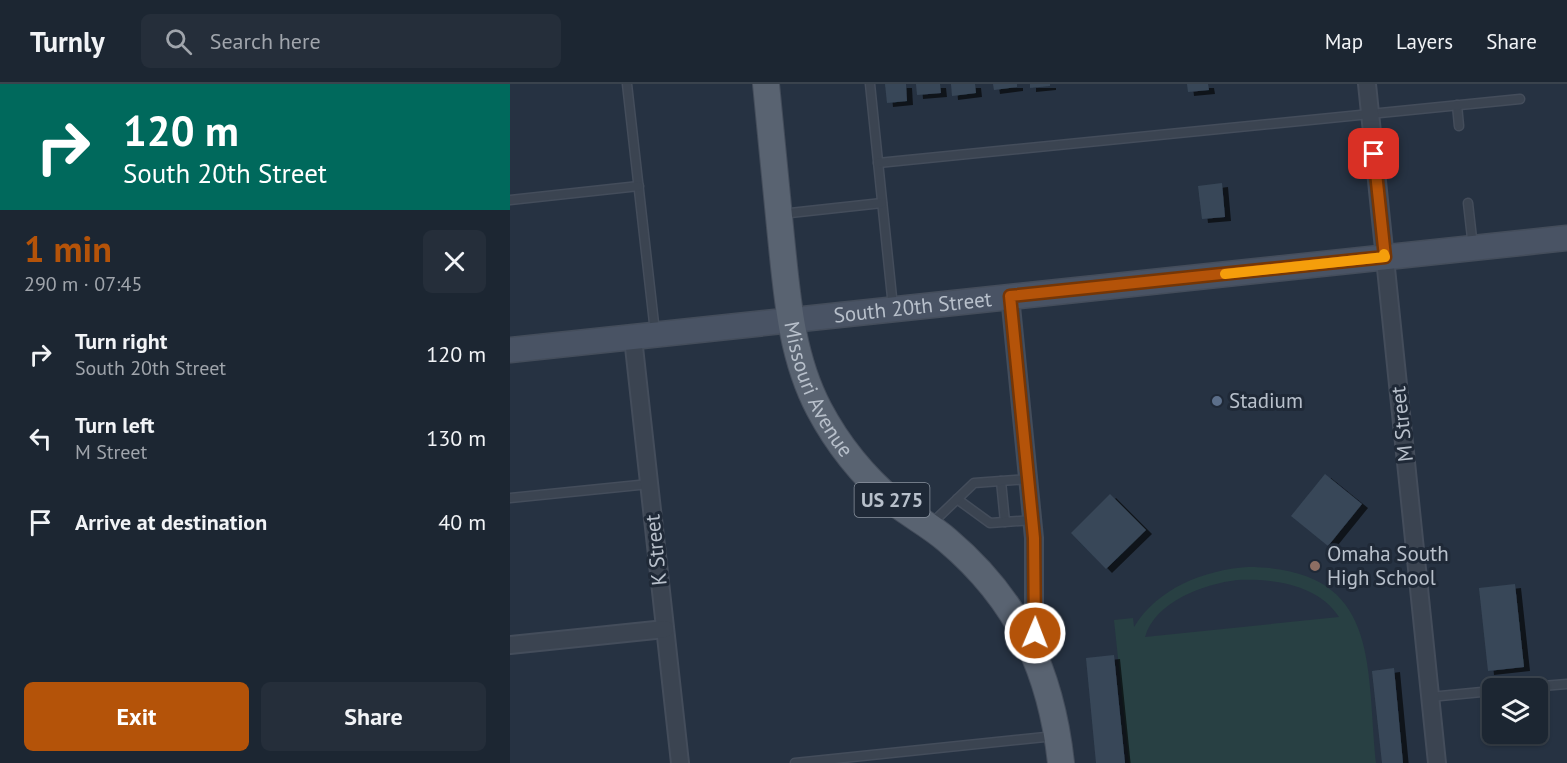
<!DOCTYPE html>
<meta charset="utf-8">
<style>
:root{--surface:#1c2632;--page:#252e3a;--text:#f1f3f6;--muted:#a0a5ac;--line:#3a434d;--accent:#b45309}
body{margin:0;font-family:"PT Sans",sans-serif;background:var(--page);color:var(--text);height:100vh;display:flex;flex-direction:column;font-size:22px;white-space:nowrap}
*{box-sizing:border-box;margin:0}
p{font-size:20px;color:var(--muted)}
.icon{flex:none;width:33px;height:33px;fill:none;stroke:currentColor;stroke-width:2;stroke-linecap:round;stroke-linejoin:round}
.map{position:relative;flex:1;overflow:hidden}
.side{display:flex;flex-direction:column;background:var(--surface);width:510px}
.side>*{flex:none}
.banner{background:#00695c;color:#fff;overflow:hidden}
.tools{position:absolute;left:972px;top:594px;display:grid;gap:12px}
.tools a{display:grid;place-items:center;width:66px;height:66px;border-radius:9px;background:var(--surface);box-shadow:0 2px 4px #0004,0 0 0 2px var(--line);font-size:30px}
.pin{position:absolute;display:grid;place-items:center;width:51px;height:51px;color:#fff;margin:-26px;border-radius:12px;box-shadow:0 3px 9px #0006}
.me{position:absolute;width:66px;margin:-33px;rotate:1deg;stroke-linejoin:round;filter:drop-shadow(0 0 4px #0008)}
.turn{display:flex;align-items:center;gap:21px;height:126px;padding:0 24px;font-size:27px}
.turn .icon{width:78px;height:78px;stroke-width:2.5}
.turn b{display:block;font-size:42px;line-height:51px}
.round{display:grid;place-items:center;flex:none;width:63px;height:63px;border-radius:9px;background:var(--page)}
.overview{display:flex;align-items:center;justify-content:space-between;height:102px;padding:0 24px}
h1{font-size:36px;font-weight:600;line-height:45px;color:var(--accent)}
.cta{display:flex;gap:12px;margin-top:auto;padding:12px 24px}
.cta a{flex:1;height:69px;border-radius:9px;background:var(--accent);color:#fff;font-size:24px;font-weight:600;line-height:69px;text-align:center}
.cta a+a{background:var(--page);color:var(--text)}
ul{padding:0;list-style:none}
li{display:flex;align-items:center;gap:18px;height:84px;padding:0 24px}
li div{flex:1}
li b{display:block;font-size:22px}
li em{font-style:normal}
header{display:flex;align-items:center;gap:36px;box-sizing:border-box;height:84px;padding:0 30px;background:var(--surface);border-bottom:2px solid var(--line)}
header strong{font-size:28px}
nav{display:flex;gap:33px;margin-inline-start:auto;font-size:21px}
.search{width:420px;height:54px;background:var(--page);display:flex;align-items:center;gap:15px;box-sizing:border-box;padding:0 21px;border-radius:9px;color:var(--muted);font-size:22px}
main{display:flex;flex:1;min-height:0}
.map>svg:first-child{display:block}
.green{fill:#284043;fill-rule:evenodd}
.building{fill:#384758;filter:url(#shadow)}
.lines{fill:none;stroke-linecap:round;stroke-linejoin:round}
.lane-casing{stroke:#444d5b;stroke-width:11}
.street-casing{stroke:#444d5b;stroke-width:20}
.secondary-casing{stroke:#444d5b;stroke-width:27}
.primary-casing{stroke:#444d5b;stroke-width:28}
.lane{stroke:#3b4451;stroke-width:8}
.street{stroke:#3b4451;stroke-width:16}
.secondary{stroke:#495364;stroke-width:24}
.primary{stroke:#596371;stroke-width:26}
.route-casing{stroke:#753606;stroke-width:15}
.route{stroke:#b45309;stroke-width:10}
.slow{stroke:#f59e0b;stroke-width:10}
.service-dot{fill:#5c6f8a;stroke:#1f2937;stroke-width:2}
.education-dot{fill:#8d6e63;stroke:#1f2937;stroke-width:2}
.labels{text-anchor:middle;stroke-width:6;stroke-linejoin:round;paint-order:stroke}
.shield{fill:#1f2937;stroke:#8a939f;stroke-width:1.5}
.shield-label{font-size:20px;font-weight:bold;fill:#b8c0cb}
.street-label{font-size:21px;fill:#b8c0cb;stroke:#1f2937}
.poi-label{font-size:21px;fill:#b8c0cb;stroke:#1f2937;text-anchor:start}
</style>
<header>
<strong>Turnly</strong>
<div class="search"><svg class="icon" aria-label="search" viewBox="0 0 24 24"><circle cx="10" cy="10" r="6"/><path d="M15 15l6 6"/></svg>Search here</div>
<nav><a>Map</a><a>Layers</a><a>Share</a></nav>
</header>
<main>
<section class="side">
<div class="banner">
<div class="turn"><svg class="icon" aria-label="right" viewBox="0 0 24 24"><path d="M7 20v-9h11M14 6l5 5-5 5"/></svg><div><b>120 m</b>South 20th Street</div></div>
</div>
<div class="overview"><div><h1>1 min</h1><p>290 m · 07:45</p></div><a class="round"><svg class="icon" aria-label="close" viewBox="0 0 24 24"><path d="M6 6l12 12M18 6L6 18"/></svg></a></div>
<ul>
<li><svg class="icon" aria-label="right" viewBox="0 0 24 24"><path d="M7 20v-9h11M14 6l5 5-5 5"/></svg><div><b>Turn right</b><p>South 20th Street</p></div><em>120 m</em></li>
<li><svg class="icon" aria-label="left" viewBox="0 0 24 24"><path d="M17 20v-9H6M10 6l-5 5 5 5"/></svg><div><b>Turn left</b><p>M Street</p></div><em>130 m</em></li>
<li><svg class="icon" aria-label="arrive" viewBox="0 0 24 24"><path d="M6 21V4h12l-3 4 3 4H6"/></svg><div><b>Arrive at destination</b></div><em>40 m</em></li>
</ul>
<div class="cta"><a>Exit</a><a>Share</a></div>
</section>
<div class="map">
<svg width="1057" height="679" viewBox="0 0 1057 679">
<defs>
<filter id="shadow"><feDropShadow dx="6" dy="4" stdDeviation="0" flood-color="#0009"/></filter>
</defs>
<rect width="100%" height="100%" fill="#263242"/>
<path class="green" d="M 738,483 C 871,484 856,579 866,679 L 619,679 L 604,536 L 623,534 L 624,543 C 648,504 694,486 738,483 ZM 727,496 C 763,494 809,501 829,533 L 635,553 C 645,517 695,500 727,496 Z"/>
<g class="building">
<path d="M 375,0 L 396,0 L 397,17 L 377,19 Z"/>
<path d="M 406,0 L 430,0 L 431,9 L 407,11 Z"/>
<path d="M 441,0 L 465,0 L 466,9 L 442,12 Z"/>
<path d="M 483,0 L 507,0 L 507,3 L 484,6 Z"/>
<path d="M 520,0 L 540,0 L 540,2 L 520,4 Z"/>
<path d="M 677,0 L 698,0 L 699,6 L 678,8 Z"/>
<path d="M 712,99 L 715,133 L 692,135 L 688,102 Z"/>
<path d="M 815,390 L 852,420 L 818,462 L 781,432 Z"/>
<path d="M 600,410 L 636,446 L 596,485 L 561,449 Z"/>
<path d="M 1005,500 L 1014,583 L 978,587 L 969,504 Z"/>
<path d="M 604,571 L 615,679 L 586,679 L 576,574 Z"/>
<path d="M 884,584 L 893,679 L 872,679 L 862,587 Z"/>
</g>
<g class="lines">
<defs>
<g id="lane">
<path d="M 117,0 L 145,248"/>
<path d="M 360,0 L 383,223"/>
<path d="M 947,21 L 949,42"/>
<path d="M 368,79 L 1010,15"/>
<path d="M 0,116 L 129,102"/>
<path d="M 958,119 L 963,163"/>
<path d="M 271,130 L 372,119"/>
<path d="M 491,397 L 495,438"/>
<path d="M 0,414 L 139,400"/>
<path d="M 447,415 L 480,439 L 523,436"/>
<path d="M 420,441 L 464,399 L 519,395"/>
<path d="M 1007,604 L 1057,600"/>
<path d="M 920,613 L 982,607"/>
<path d="M 285,679 L 545,652"/>
</g>
<g id="street">
<path d="M 857,0 L 927,679"/>
<path d="M 500,212 L 524,454 L 524,567"/>
<path d="M 123,254 L 170,679"/>
<path d="M 0,561 L 155,545"/>
</g>
<g id="secondary">
<path id="s1" d="M 0,266 L 1057,154"/>
</g>
<g id="primary">
<path id="s2" d="M 256,0 C 261,51 266,102 271,153 C 277,211 281,272 309,325 C 328,361 354,393 385,419 C 402,432 421,442 437,456 C 508,516 541,587 551,679"/>
</g>
</defs>
<use href="#lane" class="lane-casing"/>
<use href="#street" class="street-casing"/>
<use href="#secondary" class="secondary-casing"/>
<use href="#primary" class="primary-casing"/>
<use href="#lane" class="lane"/>
<use href="#street" class="street"/>
<use href="#secondary" class="secondary"/>
<use href="#primary" class="primary"/>
</g>
<g class="lines">
<defs>
<path id="route" d="M 525,549 L 524,454 L 500,212 L 875,173 L 864,70"/>
</defs>
<use href="#route" class="route-casing"/>
<use href="#route" class="route"/>
<path class="slow" d="M 715,190 L 875,173 L 874,170"/>
</g>
<circle class="service-dot" cx="707" cy="317" r="6"/>
<circle class="education-dot" cx="805" cy="482" r="6"/>
<g class="labels">
<rect class="shield" x="344.5" y="399" width="75" height="34" rx="4.5"/>
<g class="shield-label">
<text x="382" y="423">US 275</text>
</g>
<g class="street-label">
<text dy="7" stroke="none"><textPath href="#s1" startOffset="405">South 20th Street</textPath></text>
<text dy="7" stroke="none"><textPath href="#s2" startOffset="312">Missouri Avenue</textPath></text>
<text transform="translate(892 340) rotate(-96)" y="7">M Street</text>
<text transform="translate(146 466) rotate(-96)" y="7">K Street</text>
</g>
<g class="poi-label">
<text x="719" y="324">Stadium</text>
<text x="817" y="477">Omaha South<tspan x="817" dy="24">High School</tspan></text>
</g>
</g>
</svg>
<div class="tools">
<a><svg class="icon" aria-label="layers" viewBox="0 0 24 24"><path d="M12 4l9 5-9 5-9-5zM3 14l9 5 9-5"/></svg></a>
</div>
<div class="pin" style="left:864px;top:70px;background:#d93025"><svg class="icon" aria-label="arrive" viewBox="0 0 24 24"><path d="M6 21V4h12l-3 4 3 4H6"/></svg></div>
<svg class="me" style="left:525px;top:549px" viewBox="-20 -20 40 40"><circle r="17" fill="#b45309" stroke="#fff" stroke-width="3"/><path d="M0-11L8 9 0 5-8 9z" fill="#fff"/></svg>
</div>
</main>
